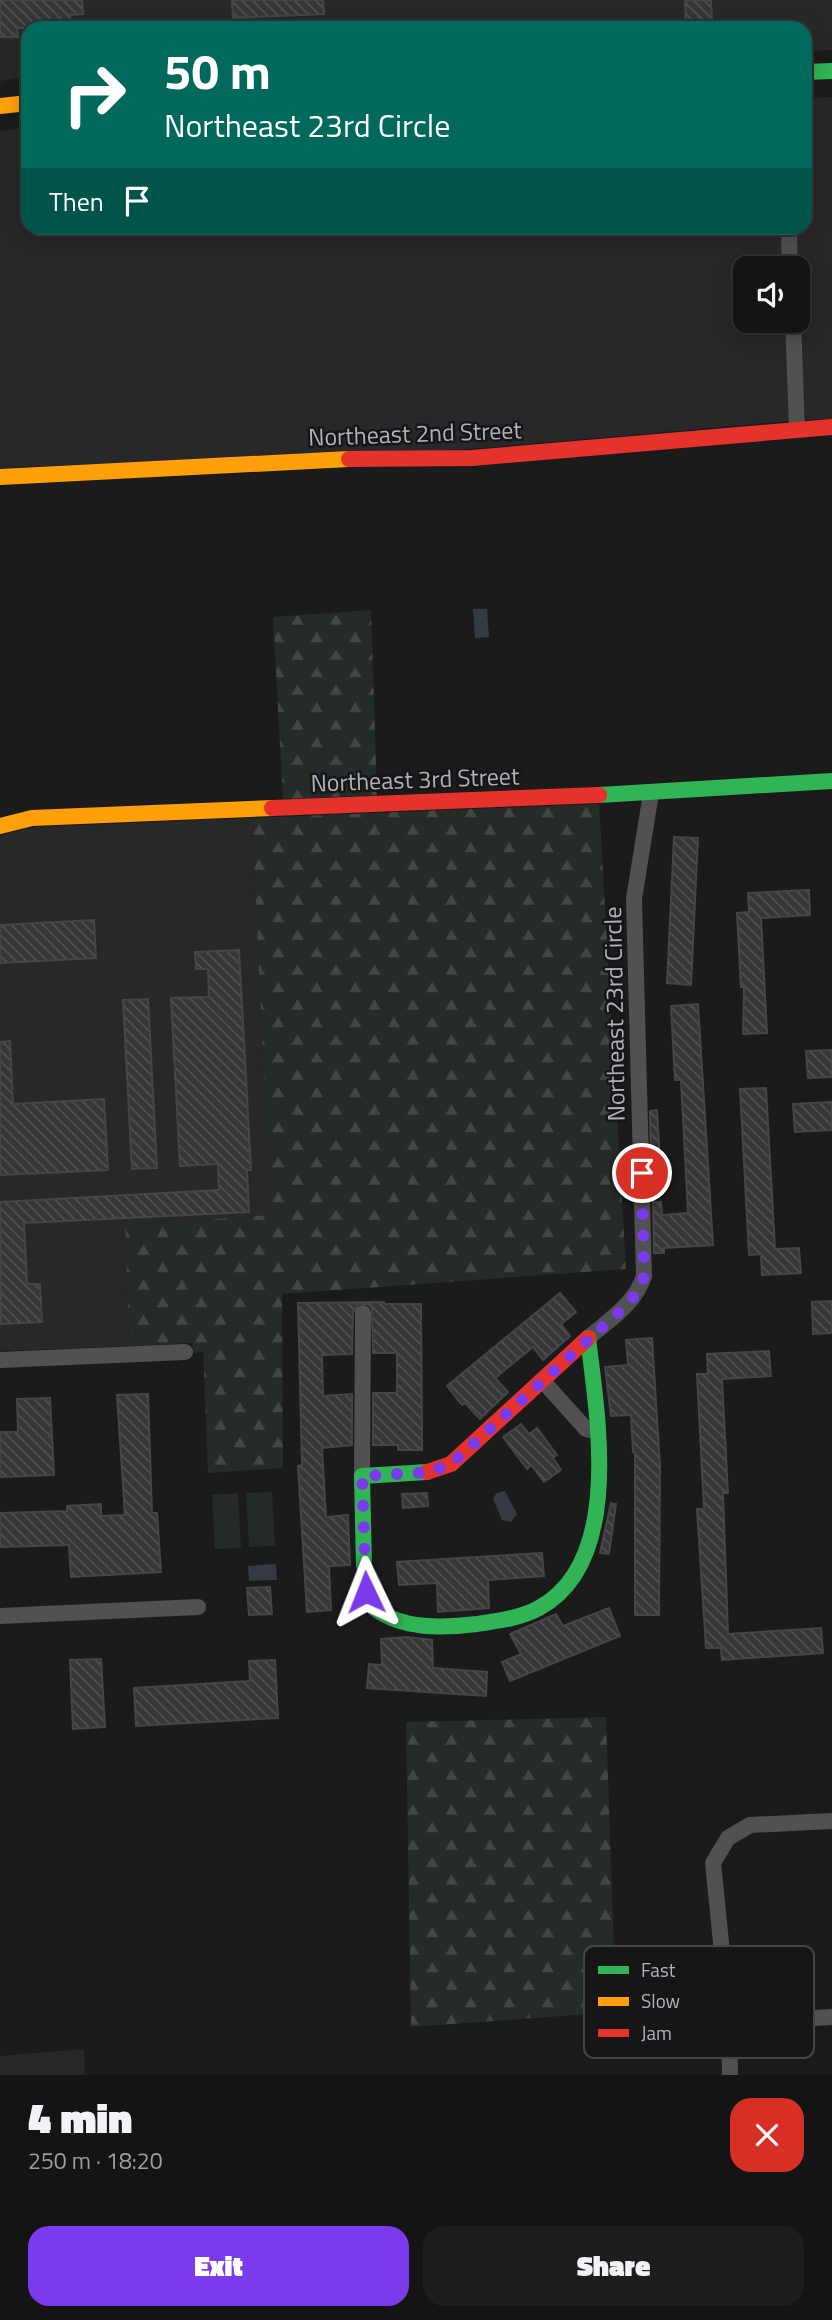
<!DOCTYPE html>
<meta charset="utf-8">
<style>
:root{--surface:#141415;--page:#1d1d1e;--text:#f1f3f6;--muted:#9d9ea0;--line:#333334;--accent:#7c3aed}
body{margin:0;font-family:"Titillium Web",sans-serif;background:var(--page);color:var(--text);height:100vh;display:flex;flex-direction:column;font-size:26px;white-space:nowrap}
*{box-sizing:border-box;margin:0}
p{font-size:23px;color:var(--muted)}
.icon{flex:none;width:38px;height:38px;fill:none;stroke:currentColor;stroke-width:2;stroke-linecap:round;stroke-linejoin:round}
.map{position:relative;height:2075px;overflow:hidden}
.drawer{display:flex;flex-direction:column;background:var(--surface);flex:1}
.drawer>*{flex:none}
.hud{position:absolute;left:21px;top:21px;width:791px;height:214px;border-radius:21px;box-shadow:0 4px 18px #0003,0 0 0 2px var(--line);background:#00695c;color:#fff;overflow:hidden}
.buttons{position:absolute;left:733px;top:256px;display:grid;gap:14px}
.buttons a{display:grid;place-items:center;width:77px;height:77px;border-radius:14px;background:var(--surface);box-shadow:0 4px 18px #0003,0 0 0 2px var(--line);font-size:35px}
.pin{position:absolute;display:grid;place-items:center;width:60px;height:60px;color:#fff;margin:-30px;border:4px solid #fff;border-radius:50%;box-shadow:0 2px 7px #0007}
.me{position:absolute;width:77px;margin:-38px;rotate:358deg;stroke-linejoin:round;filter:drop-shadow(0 0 5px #0008)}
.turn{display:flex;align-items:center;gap:24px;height:147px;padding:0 28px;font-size:32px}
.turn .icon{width:91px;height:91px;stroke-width:2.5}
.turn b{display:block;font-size:49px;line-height:60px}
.then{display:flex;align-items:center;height:66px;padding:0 28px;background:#0003;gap:14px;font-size:26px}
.round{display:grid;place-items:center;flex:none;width:74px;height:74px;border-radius:21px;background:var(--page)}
.head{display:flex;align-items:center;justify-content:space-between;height:119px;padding:0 28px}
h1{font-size:42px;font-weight:800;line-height:52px}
.action{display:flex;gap:14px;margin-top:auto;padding:14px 28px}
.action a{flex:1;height:80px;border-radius:21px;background:var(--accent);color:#fff;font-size:28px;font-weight:800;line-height:80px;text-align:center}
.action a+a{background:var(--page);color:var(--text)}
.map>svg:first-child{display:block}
.built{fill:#28282a}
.forest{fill:url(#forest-firs)}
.pitch{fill:#252b26}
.water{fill:#343a40}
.building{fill:url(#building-back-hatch);stroke:#454548;stroke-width:2}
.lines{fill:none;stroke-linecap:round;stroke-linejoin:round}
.street{stroke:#515154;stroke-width:16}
.fast{stroke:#30b455;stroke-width:16}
.slow{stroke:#ff9f0a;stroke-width:16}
.jam{stroke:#e5322d;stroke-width:16}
.route{stroke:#7c3aed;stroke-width:12;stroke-dasharray:0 21.6}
.labels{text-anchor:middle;stroke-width:5;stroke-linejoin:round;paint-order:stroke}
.street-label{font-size:24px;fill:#afb2ba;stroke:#161617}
.key{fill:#161617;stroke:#444548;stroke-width:2}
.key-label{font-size:19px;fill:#afb2ba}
</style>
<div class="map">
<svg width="832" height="2075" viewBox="0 0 832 2075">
<defs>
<pattern id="forest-firs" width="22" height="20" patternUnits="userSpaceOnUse" patternTransform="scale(1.75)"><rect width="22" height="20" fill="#252b26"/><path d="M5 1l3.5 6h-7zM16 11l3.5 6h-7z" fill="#424743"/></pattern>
<pattern id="building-back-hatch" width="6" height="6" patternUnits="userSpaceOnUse" patternTransform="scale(1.75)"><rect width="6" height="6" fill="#353637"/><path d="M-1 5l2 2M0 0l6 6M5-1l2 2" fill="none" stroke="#505152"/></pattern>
</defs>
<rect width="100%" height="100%" fill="#1b1b1c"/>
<g class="built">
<path d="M 0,0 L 832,0 L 832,50 L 805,51 L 805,28 L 28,28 L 28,77 L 0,81 Z"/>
<path d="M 832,97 L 832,419 L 805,420 L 797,228 L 805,228 L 805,98 Z"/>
<path d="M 28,127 L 28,228 L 781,228 L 783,268 L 746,268 L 746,320 L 785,320 L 789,421 L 471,449 L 0,468 L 0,131 Z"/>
<path d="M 252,818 L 270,1215 L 125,1225 L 129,1346 L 0,1351 L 0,835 L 33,827 Z"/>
<path d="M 84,2049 L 85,2075 L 0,2075 L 0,2056 Z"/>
</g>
<g class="forest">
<path d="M 371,610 L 377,795 L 283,799 L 273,617 Z"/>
<path d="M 599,804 L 626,1269 L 282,1294 L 283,1468 L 208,1473 L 203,1352 L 193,1353 L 192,1343 L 129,1346 L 125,1225 L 270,1215 L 252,818 Z"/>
<path d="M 606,1717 L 616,2012 L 411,2027 L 406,1722 Z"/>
</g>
<g class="pitch">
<path d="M 272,1492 L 275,1546 L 249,1547 L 246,1493 Z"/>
<path d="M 238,1493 L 241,1548 L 215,1549 L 212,1495 Z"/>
</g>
<g class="water">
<path d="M 487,609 L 489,637 L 475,638 L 473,609 Z"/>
<path d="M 505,1491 L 517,1514 L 511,1522 L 502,1520 L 493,1498 L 497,1493 Z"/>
<path d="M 276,1564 L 277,1580 L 249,1581 L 248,1566 Z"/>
</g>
<g class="building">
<path d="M 0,0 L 82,0 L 83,14 L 70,15 L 71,28 L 17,28 L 18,37 L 0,37 Z"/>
<path d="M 232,0 L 323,0 L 324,14 L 233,18 Z"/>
<path d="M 685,0 L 711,1 L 712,24 L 686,25 Z"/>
<path d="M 674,837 L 698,838 L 691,985 L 667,983 Z"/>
<path d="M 809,890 L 810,915 L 761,918 L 767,1033 L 743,1034 L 744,987 L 741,987 L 737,913 L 749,912 L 748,893 Z"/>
<path d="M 94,920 L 96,958 L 0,963 L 0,925 Z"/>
<path d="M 239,950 L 251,1170 L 247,1170 L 249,1212 L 24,1223 L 27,1284 L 40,1284 L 42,1322 L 1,1324 L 0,1202 L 219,1190 L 218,1164 L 180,1166 L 171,998 L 209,997 L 208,969 L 196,969 L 195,952 Z"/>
<path d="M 148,999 L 157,1168 L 132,1169 L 123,1000 Z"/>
<path d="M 698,1004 L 713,1245 L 664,1248 L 664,1253 L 654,1253 L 653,1202 L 661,1202 L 662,1215 L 688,1213 L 681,1080 L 675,1080 L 671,1006 Z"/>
<path d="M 10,1041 L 13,1104 L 104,1099 L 108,1170 L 0,1175 L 0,1042 Z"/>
<path d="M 832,1050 L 832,1077 L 808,1078 L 806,1051 Z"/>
<path d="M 766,1088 L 775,1249 L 799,1248 L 801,1273 L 762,1275 L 761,1254 L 749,1255 L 740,1089 Z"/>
<path d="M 832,1102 L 832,1130 L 795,1132 L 793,1104 Z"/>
<path d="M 657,1110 L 660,1162 L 651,1162 L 650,1111 Z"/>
<path d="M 560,1293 L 576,1312 L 561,1324 L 570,1336 L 543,1360 L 533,1347 L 495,1378 L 508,1392 L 480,1419 L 465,1403 L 462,1405 L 447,1386 Z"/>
<path d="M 832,1301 L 832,1333 L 813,1334 L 812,1302 Z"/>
<path d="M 384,1302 L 384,1304 L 421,1304 L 422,1450 L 398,1450 L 398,1445 L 373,1445 L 373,1393 L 397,1393 L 397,1353 L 373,1353 L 372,1308 L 368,1304 L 358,1304 L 353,1313 L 352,1354 L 322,1355 L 323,1396 L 352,1394 L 352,1445 L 322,1448 L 326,1517 L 348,1515 L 350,1565 L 329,1566 L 331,1610 L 307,1612 L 298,1466 L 302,1465 L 298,1303 Z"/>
<path d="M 652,1338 L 660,1466 L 659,1615 L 635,1615 L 635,1452 L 633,1452 L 631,1415 L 611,1416 L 605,1367 L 628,1365 L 626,1340 Z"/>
<path d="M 769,1351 L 771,1376 L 722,1379 L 728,1493 L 723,1493 L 728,1634 L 821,1628 L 823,1653 L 722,1660 L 721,1648 L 706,1648 L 697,1509 L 704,1509 L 697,1374 L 708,1374 L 707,1354 Z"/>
<path d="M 148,1394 L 152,1513 L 157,1513 L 161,1572 L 71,1577 L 69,1545 L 0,1547 L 0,1513 L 67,1511 L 67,1506 L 101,1504 L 101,1516 L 125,1515 L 117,1395 Z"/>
<path d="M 50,1398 L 54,1475 L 0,1477 L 0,1432 L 18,1432 L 17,1399 Z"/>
<path d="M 521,1424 L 529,1434 L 537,1428 L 557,1455 L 553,1458 L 561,1470 L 544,1482 L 531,1465 L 527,1469 L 503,1437 Z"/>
<path d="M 427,1493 L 428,1506 L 403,1508 L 402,1494 Z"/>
<path d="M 611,1503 L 616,1504 L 609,1554 L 600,1553 Z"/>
<path d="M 542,1553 L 544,1576 L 488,1580 L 489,1608 L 438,1612 L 437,1583 L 399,1585 L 397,1562 Z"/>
<path d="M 270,1587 L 272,1614 L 249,1615 L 247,1588 Z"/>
<path d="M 609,1608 L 620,1636 L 510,1681 L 502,1662 L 521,1654 L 510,1634 L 556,1614 L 563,1626 Z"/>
<path d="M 407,1637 L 432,1640 L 433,1668 L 487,1672 L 486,1696 L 367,1688 L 369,1664 L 382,1665 L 381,1639 Z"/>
<path d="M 101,1659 L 105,1727 L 73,1729 L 70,1660 Z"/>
<path d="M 275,1660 L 278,1718 L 136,1726 L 134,1688 L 250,1681 L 249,1661 Z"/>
</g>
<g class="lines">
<g class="street">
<path d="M 789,228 L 790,268"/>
<path d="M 793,320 L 797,429"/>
<path d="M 588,1338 C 609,1320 635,1304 644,1276 L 634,899 L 651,793"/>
<path d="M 0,1360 L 185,1352"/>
<path d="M 542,1380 L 586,1429 L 598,1432"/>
<path d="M 362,1476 L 363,1313"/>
<path d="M 0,1616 L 198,1607"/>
<path d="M 729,2022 L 832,2017"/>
<path d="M 730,2075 L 729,2022 L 713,1863 L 728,1838 L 750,1825 L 832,1821"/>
</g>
<g class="fast">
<path d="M 805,72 L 832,71"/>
<path d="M 599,795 L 832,781"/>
<path d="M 427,1472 L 362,1476 L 364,1565 L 374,1608 C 403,1630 443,1628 477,1624 C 498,1621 521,1618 539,1608 C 624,1562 597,1415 588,1338"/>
</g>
<g class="slow">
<path d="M 0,106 L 28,103"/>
<path d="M 0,477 L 349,459"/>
<path d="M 0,826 L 32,818 L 272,808"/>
</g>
<g class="jam">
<path d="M 349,459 L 472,458 L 832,427"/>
<path d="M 272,808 L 599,795"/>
<path d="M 427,1472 L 451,1464 L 588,1338"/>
</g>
</g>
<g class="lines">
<path class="route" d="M 366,1592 L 362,1476 L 430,1472 L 451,1464 L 628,1304 L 641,1286 L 644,1276 L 642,1173"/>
</g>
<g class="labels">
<g class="street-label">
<text transform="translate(415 434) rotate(-2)" y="8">Northeast 2nd Street</text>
<text transform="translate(415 780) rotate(-2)" y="8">Northeast 3rd Street</text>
<text transform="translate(615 1014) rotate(-91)" y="8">Northeast 23rd Circle</text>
</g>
</g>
<rect x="584" y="1946" width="230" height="112" rx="10" class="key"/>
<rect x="598" y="1966" width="31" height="8" fill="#30b455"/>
<rect x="598" y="1997" width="31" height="9" fill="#ff9f0a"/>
<rect x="598" y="2029" width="31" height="8" fill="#e5322d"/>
<g class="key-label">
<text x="641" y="1977">Fast</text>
<text x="641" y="2008">Slow</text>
<text x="641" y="2040">Jam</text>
</g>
</svg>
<div class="buttons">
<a><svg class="icon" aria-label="sound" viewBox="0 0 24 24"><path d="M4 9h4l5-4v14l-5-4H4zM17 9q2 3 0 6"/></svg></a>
</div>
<div class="pin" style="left:642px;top:1173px;background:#d93025"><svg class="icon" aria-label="arrive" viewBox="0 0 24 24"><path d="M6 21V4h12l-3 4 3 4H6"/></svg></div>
<svg class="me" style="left:366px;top:1592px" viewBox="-20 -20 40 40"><path d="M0-17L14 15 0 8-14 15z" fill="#7c3aed" stroke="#fff" stroke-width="4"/></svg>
<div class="hud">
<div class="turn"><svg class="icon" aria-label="right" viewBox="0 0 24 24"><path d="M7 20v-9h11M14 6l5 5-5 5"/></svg><div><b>50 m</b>Northeast 23rd Circle</div></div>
<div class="then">Then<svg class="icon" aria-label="arrive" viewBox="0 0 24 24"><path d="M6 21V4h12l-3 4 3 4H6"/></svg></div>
</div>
</div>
<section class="drawer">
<div class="head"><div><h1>4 min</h1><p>250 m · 18:20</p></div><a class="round" style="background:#d93025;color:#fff"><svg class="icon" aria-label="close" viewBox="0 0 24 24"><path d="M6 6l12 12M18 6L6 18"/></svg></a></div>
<div class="action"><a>Exit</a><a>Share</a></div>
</section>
